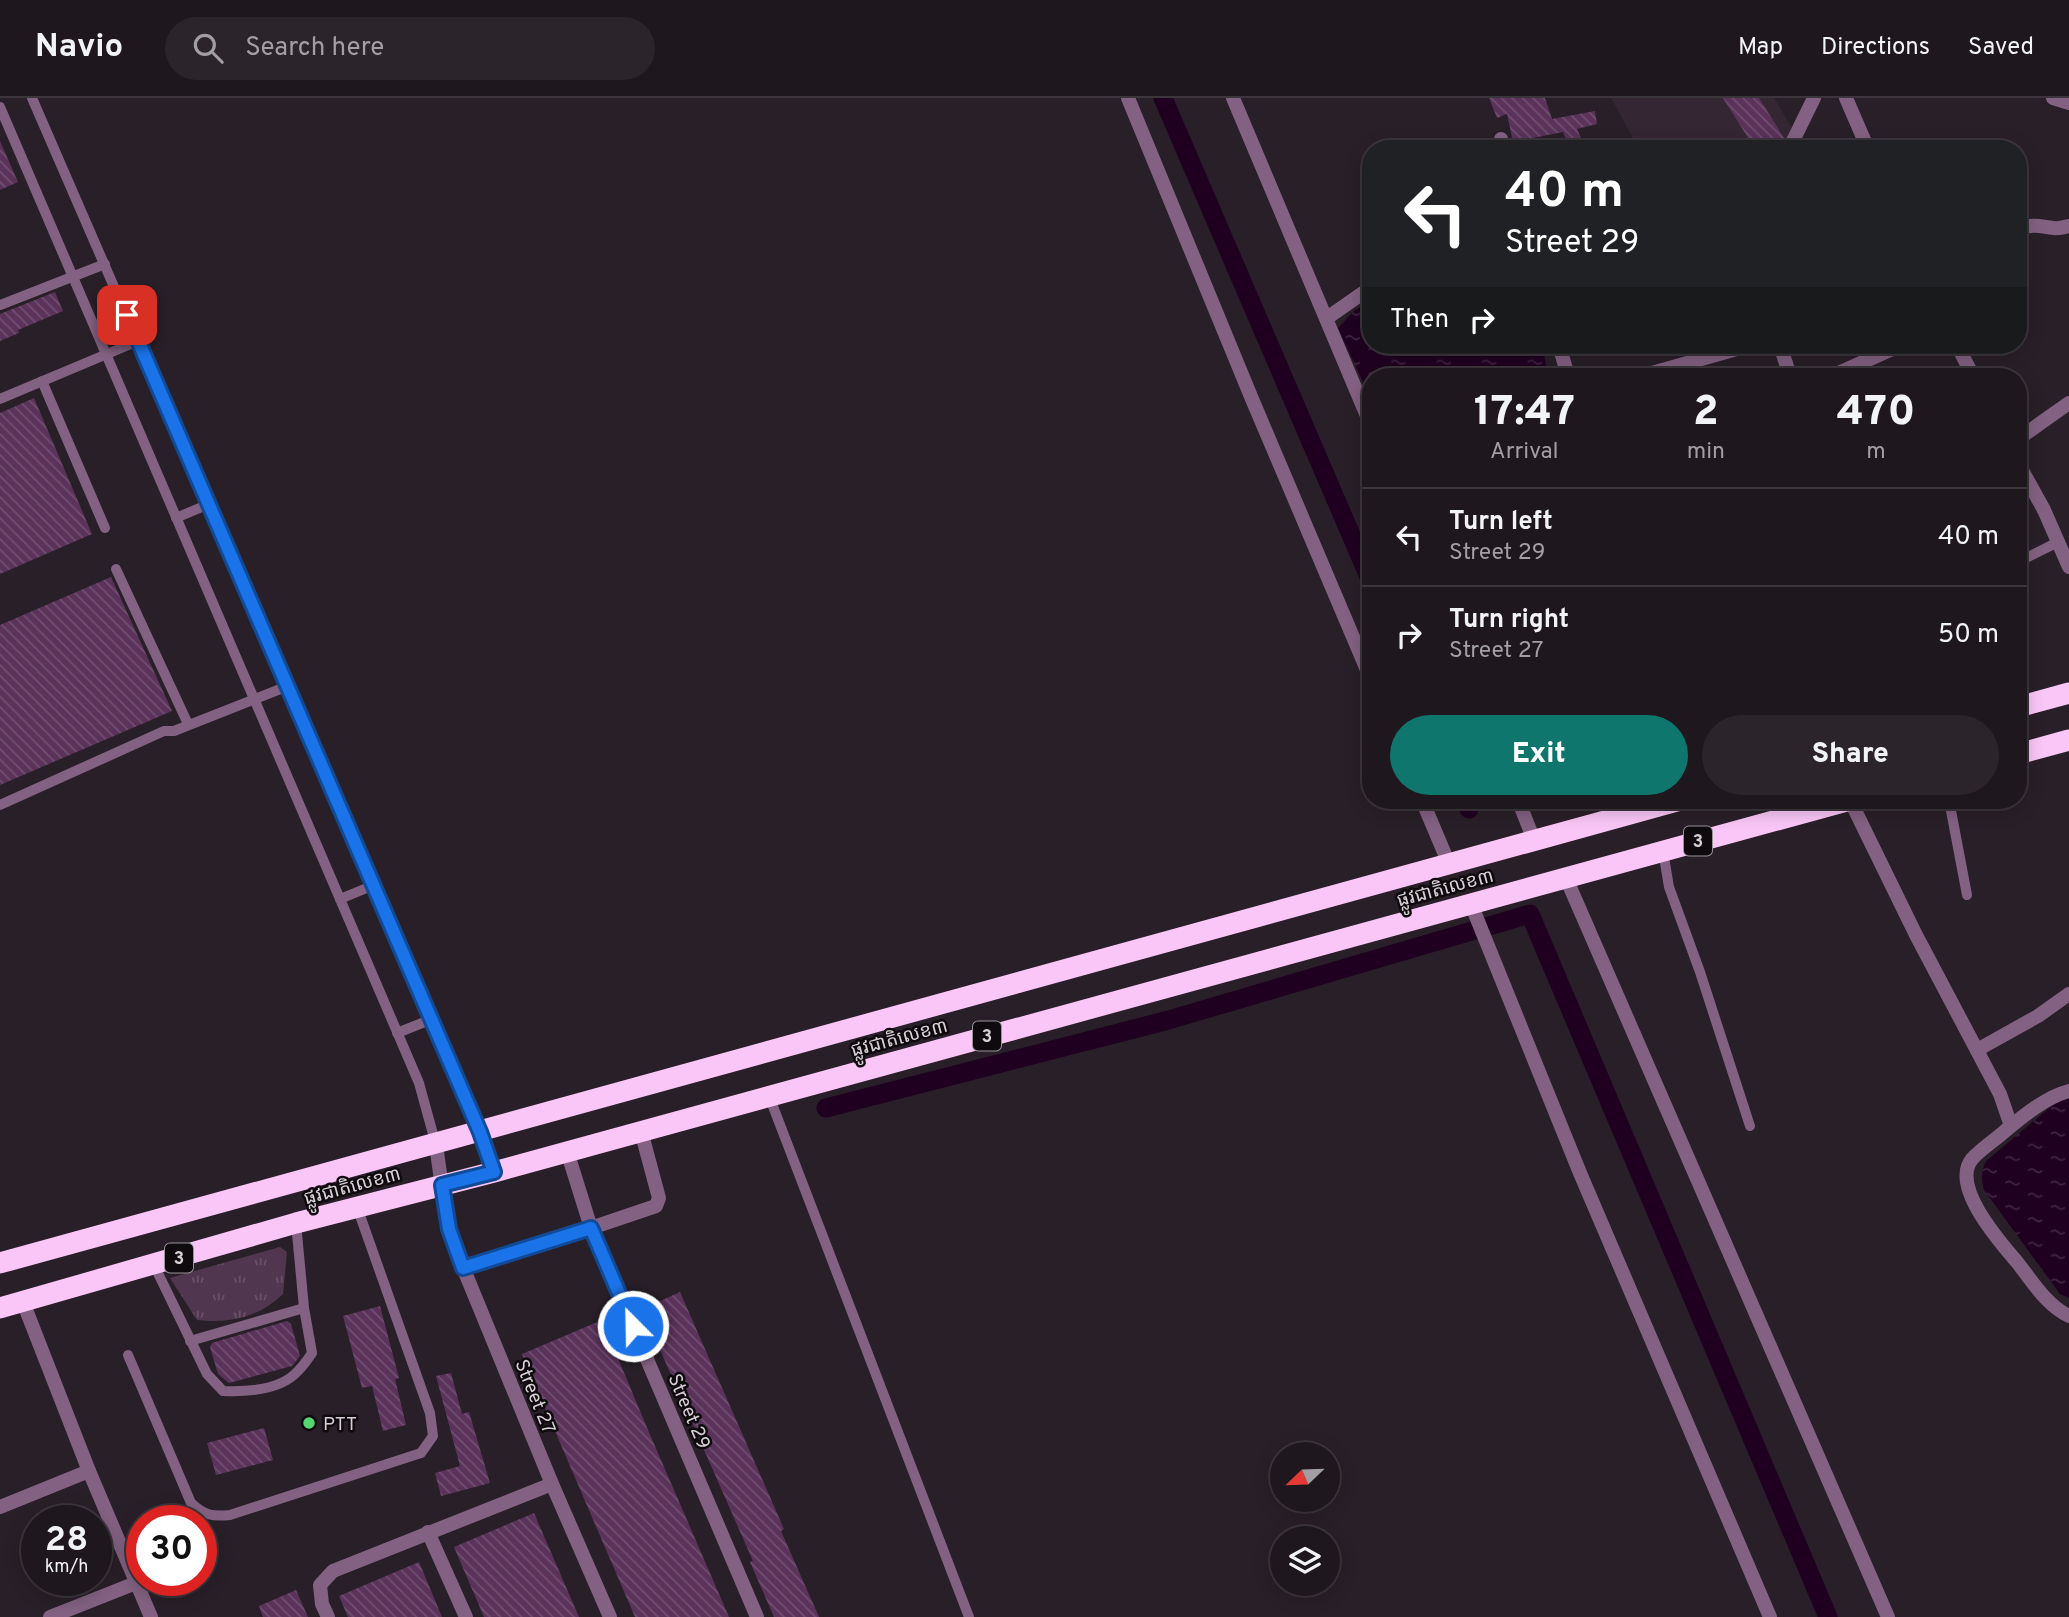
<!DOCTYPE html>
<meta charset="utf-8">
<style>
:root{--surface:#1f171e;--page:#2c242b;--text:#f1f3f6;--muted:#a19fa4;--line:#3c363c;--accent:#0f766e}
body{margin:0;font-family:Overpass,"Noto Sans Khmer",sans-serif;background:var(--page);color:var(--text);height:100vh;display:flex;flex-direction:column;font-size:26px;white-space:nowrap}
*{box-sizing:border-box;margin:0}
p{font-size:23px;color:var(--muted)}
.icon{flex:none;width:38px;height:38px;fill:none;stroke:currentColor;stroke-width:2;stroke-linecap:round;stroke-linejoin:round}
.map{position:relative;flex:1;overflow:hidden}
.side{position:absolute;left:1362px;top:270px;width:665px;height:441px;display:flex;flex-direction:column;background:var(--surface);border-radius:28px;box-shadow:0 4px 18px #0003,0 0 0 2px var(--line)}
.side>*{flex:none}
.top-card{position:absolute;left:1362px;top:42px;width:665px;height:214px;border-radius:28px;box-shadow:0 4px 18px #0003,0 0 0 2px var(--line);background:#202124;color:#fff;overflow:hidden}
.needle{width:46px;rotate:247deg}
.controls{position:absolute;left:1270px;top:1344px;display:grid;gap:14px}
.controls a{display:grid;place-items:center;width:70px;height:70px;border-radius:50%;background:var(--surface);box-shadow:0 4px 18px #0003,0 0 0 2px var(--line);font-size:35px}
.speed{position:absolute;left:21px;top:1407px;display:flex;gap:14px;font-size:35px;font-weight:700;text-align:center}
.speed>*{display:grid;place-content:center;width:91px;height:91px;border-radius:50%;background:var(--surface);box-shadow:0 4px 18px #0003,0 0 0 2px var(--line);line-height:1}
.speed small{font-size:18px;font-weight:400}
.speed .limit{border:10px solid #d22;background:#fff;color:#111}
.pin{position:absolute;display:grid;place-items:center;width:60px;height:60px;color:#fff;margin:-30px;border-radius:14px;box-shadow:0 4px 10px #0006}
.me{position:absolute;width:77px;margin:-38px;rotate:337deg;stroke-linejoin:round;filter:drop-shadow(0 0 5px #0008)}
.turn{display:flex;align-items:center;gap:24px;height:147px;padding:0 28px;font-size:32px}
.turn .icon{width:91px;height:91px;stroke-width:2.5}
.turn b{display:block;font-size:49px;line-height:60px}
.then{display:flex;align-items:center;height:66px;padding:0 28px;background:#0003;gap:14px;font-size:26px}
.eta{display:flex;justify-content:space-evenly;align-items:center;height:119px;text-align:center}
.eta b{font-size:42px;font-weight:800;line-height:49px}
.cta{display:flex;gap:14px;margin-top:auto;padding:14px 28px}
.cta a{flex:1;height:80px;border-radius:42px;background:var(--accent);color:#fff;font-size:28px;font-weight:800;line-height:80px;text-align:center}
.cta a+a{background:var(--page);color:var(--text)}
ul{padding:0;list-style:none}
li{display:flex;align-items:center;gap:21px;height:98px;padding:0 28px;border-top:2px solid var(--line)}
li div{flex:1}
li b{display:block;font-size:26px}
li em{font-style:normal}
header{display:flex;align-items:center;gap:42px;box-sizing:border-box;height:98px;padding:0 35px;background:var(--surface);border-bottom:2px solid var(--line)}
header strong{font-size:33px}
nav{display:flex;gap:38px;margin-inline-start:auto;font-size:24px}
.search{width:490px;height:63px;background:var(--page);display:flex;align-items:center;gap:18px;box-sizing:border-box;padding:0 24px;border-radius:38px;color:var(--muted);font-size:26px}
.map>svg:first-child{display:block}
.built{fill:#352634}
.grass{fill:url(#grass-tufts)}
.water{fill:url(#water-ripples)}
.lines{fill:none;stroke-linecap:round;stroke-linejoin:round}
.canal{stroke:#200021;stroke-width:19}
.building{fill:url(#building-back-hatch)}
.lane{stroke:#836182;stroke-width:10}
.street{stroke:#836182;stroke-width:14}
.highway{stroke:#fac6f7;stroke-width:21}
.route-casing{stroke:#114b97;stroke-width:18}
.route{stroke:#1a73e8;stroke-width:12}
.poi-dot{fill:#56d671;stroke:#0f0a0e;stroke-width:2.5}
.labels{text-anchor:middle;stroke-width:5;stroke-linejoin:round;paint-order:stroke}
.shield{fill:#0f0a0e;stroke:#9a9499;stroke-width:2}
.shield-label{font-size:18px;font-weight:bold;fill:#d6cfd5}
.street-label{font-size:19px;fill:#d6cfd5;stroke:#0f0a0e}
.poi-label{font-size:19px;fill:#d6cfd5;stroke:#0f0a0e;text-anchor:start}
</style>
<header>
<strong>Navio</strong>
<div class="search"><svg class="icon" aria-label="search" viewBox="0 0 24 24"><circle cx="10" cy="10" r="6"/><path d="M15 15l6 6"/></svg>Search here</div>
<nav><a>Map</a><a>Directions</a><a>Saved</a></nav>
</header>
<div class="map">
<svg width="2069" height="1519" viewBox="0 0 2069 1519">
<defs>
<pattern id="grass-tufts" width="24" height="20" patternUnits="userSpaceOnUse" patternTransform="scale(1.75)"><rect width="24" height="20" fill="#513650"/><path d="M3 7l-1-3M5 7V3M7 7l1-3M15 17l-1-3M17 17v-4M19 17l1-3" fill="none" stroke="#695268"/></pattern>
<pattern id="water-ripples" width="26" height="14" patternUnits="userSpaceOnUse" patternTransform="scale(1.75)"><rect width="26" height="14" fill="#200021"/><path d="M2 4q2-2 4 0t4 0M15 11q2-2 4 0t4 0" fill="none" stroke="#402440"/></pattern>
<pattern id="building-back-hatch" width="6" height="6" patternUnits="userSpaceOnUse" patternTransform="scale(1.75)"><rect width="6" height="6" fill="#5a325a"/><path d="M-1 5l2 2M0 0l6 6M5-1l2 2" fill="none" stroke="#714f71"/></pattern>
</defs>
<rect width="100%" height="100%" fill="#291f28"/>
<path class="built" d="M 1611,0 L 1774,0 L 1792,30 L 1782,51 L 1639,51 Z"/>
<path class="grass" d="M 280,1149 L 287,1154 L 283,1196 C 260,1219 229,1226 197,1222 L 170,1180 Z"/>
<g class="water">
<path d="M 1370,203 L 1370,247 L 1542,247 L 1548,278 L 1370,278 L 1370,299 L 1338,230 L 1355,212 Z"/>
<path d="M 2069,999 L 2069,1200 L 2060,1196 L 1984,1092 C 1981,1081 1981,1073 1986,1063 L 2054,1006 Z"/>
</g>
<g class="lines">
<g class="canal">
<path d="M 1163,0 L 1370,481"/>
<path d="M 1465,702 L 1469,711"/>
<path d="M 826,1010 L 1165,923 L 1530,816 L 1828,1519"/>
</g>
</g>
<g class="building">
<path d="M 1489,0 L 1545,0 L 1552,21 L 1595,13 L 1597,26 L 1577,31 L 1586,51 L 1570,51 L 1563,34 L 1513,44 L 1507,16 L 1497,20 Z"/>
<path d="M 1723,0 L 1759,0 L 1784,40 L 1782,43 L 1770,51 L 1755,51 Z"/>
<path d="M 0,43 L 18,84 L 0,92 Z"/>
<path d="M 55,194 L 63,213 L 18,232 L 19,235 L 0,243 L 0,216 Z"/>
<path d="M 34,300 L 92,436 L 0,476 L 0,315 Z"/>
<path d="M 111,479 L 172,613 L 0,687 L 0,527 Z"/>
<path d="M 680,1194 L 784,1431 L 781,1433 L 819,1519 L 774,1519 L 750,1464 L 753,1463 L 642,1211 Z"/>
<path d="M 380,1208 L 399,1280 L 395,1281 L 406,1327 L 383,1333 L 372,1288 L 362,1290 L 343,1218 Z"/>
<path d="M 602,1222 L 648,1332 L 729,1519 L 635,1519 L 576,1382 L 522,1256 Z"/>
<path d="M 287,1223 L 291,1226 L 300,1258 L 292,1268 L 229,1285 L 218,1276 L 210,1249 L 212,1245 Z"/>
<path d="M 451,1275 L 462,1316 L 469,1314 L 490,1385 L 441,1398 L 435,1375 L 460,1368 L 436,1278 Z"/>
<path d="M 264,1330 L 273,1362 L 216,1377 L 207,1345 Z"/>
<path d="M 534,1415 L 579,1519 L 484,1519 L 454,1449 Z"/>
<path d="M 419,1464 L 442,1519 L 348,1519 L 339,1498 Z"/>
<path d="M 296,1492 L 308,1519 L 263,1519 L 259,1508 Z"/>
</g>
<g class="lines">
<g class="lane">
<path d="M 32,0 L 432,921 L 480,1034 L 494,1074"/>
<path d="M 0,9 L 419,985 L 436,1047"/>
<path d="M 0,207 L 105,166"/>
<path d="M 42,283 L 105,430"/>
<path d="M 0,301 L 138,243"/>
<path d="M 176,420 L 209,406"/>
<path d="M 2018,464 L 2058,444"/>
<path d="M 116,471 L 188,626"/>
<path d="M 1949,702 L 1967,797"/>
<path d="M 0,707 L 164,633 L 174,633 L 288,588"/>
<path d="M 1663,753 L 1669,789 L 1700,874 L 1750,1028"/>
<path d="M 340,801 L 374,787"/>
<path d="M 397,935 L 432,921"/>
<path d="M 769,998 L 969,1519"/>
<path d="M 154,1167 L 207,1276 L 223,1293 C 246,1294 281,1292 298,1273 C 303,1268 308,1261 312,1255 L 304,1210 L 296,1125"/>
<path d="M 190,1243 L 304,1210"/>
<path d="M 128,1257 L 191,1405 C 204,1417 212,1419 230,1417 L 421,1355 L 433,1338 L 430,1315 L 357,1109"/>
</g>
<g class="street">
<path d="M 1128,0 L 1252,301 L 1370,579"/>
<path d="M 1233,0 L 1370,325"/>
<path d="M 1846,0 L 1868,51"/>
<path d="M 2053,0 L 2069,5"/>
<path d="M 1501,41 L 1502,51"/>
<path d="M 1789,51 L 1814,0"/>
<path d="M 2018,131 C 2041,122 2048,135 2069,128"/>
<path d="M 1327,220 L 1370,190"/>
<path d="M 1559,247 L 1568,278"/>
<path d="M 1780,247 L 1790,278"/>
<path d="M 1957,247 L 1973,278"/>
<path d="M 1641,278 L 1751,247"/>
<path d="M 1832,278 L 1901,247"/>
<path d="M 2018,341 L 2069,305"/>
<path d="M 2018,365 L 2044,412 L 2069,469"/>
<path d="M 1422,702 L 1449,766"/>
<path d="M 1518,702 L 1534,742"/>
<path d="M 1850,702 L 1916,837 L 2000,996 L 2011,1028"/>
<path d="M 1566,780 L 1888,1519"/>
<path d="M 1471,806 L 1580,1075 L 1770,1519"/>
<path d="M 1977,952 L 2038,918 L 2069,896"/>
<path d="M 2069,993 C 2046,999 2023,1018 2005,1033 C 1995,1042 1981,1051 1972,1061 C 1950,1088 2000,1144 2017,1164 C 2032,1183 2047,1208 2069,1218"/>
<path d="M 436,1047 L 446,1117 L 453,1145 L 552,1386 L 610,1519"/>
<path d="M 567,1053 L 591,1130 L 656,1108 L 659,1100 L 641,1033"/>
<path d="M 462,1170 L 591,1130 L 757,1519"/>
<path d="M 23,1204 L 89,1373 L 151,1519"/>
<path d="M 0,1409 L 89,1373"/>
<path d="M 428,1434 L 466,1519"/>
<path d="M 50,1519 L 136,1485"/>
<path d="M 328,1519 L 322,1506 L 320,1487 L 333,1473 L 552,1386"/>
</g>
<g class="highway">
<path d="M 2018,609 L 2069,595"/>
<path d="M 2018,656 L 2069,642"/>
<path d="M 0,1165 L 1681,702"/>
<path d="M 0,1210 L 296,1125 L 494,1074 L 1850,702"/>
</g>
</g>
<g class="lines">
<defs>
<path id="route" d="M 127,217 L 480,1034 L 494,1074 L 442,1087 L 449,1131 L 463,1170 L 591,1130 L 633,1228"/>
</defs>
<use href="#route" class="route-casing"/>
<use href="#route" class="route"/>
</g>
<circle class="poi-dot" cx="309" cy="1325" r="7"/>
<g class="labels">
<g class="shield">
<rect x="1684" y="728.5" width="28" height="29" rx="5"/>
<rect x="973" y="923.5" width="28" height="29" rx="5"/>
<rect x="165" y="1145.5" width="28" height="29" rx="5"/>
</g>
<g class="shield-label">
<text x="1698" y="749">3</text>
<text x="987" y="944">3</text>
<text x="179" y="1166">3</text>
</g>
<g class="street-label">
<text transform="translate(1445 789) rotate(-15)" y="7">ផ្លូវជាតិលេខ៣</text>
<text transform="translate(899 939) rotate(-15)" y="7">ផ្លូវជាតិលេខ៣</text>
<text transform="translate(352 1087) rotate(-15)" y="7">ផ្លូវជាតិលេខ៣</text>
<text transform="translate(536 1298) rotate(68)" y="7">Street 27</text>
<text transform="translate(690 1313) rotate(67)" y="7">Street 29</text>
</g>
<g class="poi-label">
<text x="323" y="1332">PTT</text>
</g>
</g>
</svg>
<div class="controls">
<a><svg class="needle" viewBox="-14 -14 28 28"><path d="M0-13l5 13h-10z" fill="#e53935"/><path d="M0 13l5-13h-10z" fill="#a19fa4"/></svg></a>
<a><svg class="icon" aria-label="layers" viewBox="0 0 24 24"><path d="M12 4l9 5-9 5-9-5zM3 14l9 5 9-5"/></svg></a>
</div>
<div class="speed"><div>28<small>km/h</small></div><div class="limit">30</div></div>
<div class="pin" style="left:127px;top:217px;background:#d93025"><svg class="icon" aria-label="arrive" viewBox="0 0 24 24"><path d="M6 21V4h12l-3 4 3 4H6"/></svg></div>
<svg class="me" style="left:633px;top:1228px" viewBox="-20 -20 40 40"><circle r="17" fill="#1a73e8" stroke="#fff" stroke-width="3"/><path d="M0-11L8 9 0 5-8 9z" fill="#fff"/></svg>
<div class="top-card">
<div class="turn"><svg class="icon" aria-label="left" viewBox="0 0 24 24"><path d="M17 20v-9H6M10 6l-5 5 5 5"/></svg><div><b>40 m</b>Street 29</div></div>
<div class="then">Then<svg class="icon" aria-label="right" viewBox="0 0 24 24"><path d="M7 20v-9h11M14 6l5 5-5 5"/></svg></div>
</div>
<section class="side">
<div class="eta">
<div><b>17:47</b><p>Arrival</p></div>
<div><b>2</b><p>min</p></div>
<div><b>470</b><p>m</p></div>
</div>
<ul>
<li><svg class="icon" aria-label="left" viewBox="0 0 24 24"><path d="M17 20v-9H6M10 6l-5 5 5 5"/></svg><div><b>Turn left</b><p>Street 29</p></div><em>40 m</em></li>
<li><svg class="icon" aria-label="right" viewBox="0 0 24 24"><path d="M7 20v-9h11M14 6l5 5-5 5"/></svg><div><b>Turn right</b><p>Street 27</p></div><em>50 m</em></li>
</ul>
<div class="cta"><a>Exit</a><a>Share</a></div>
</section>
</div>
